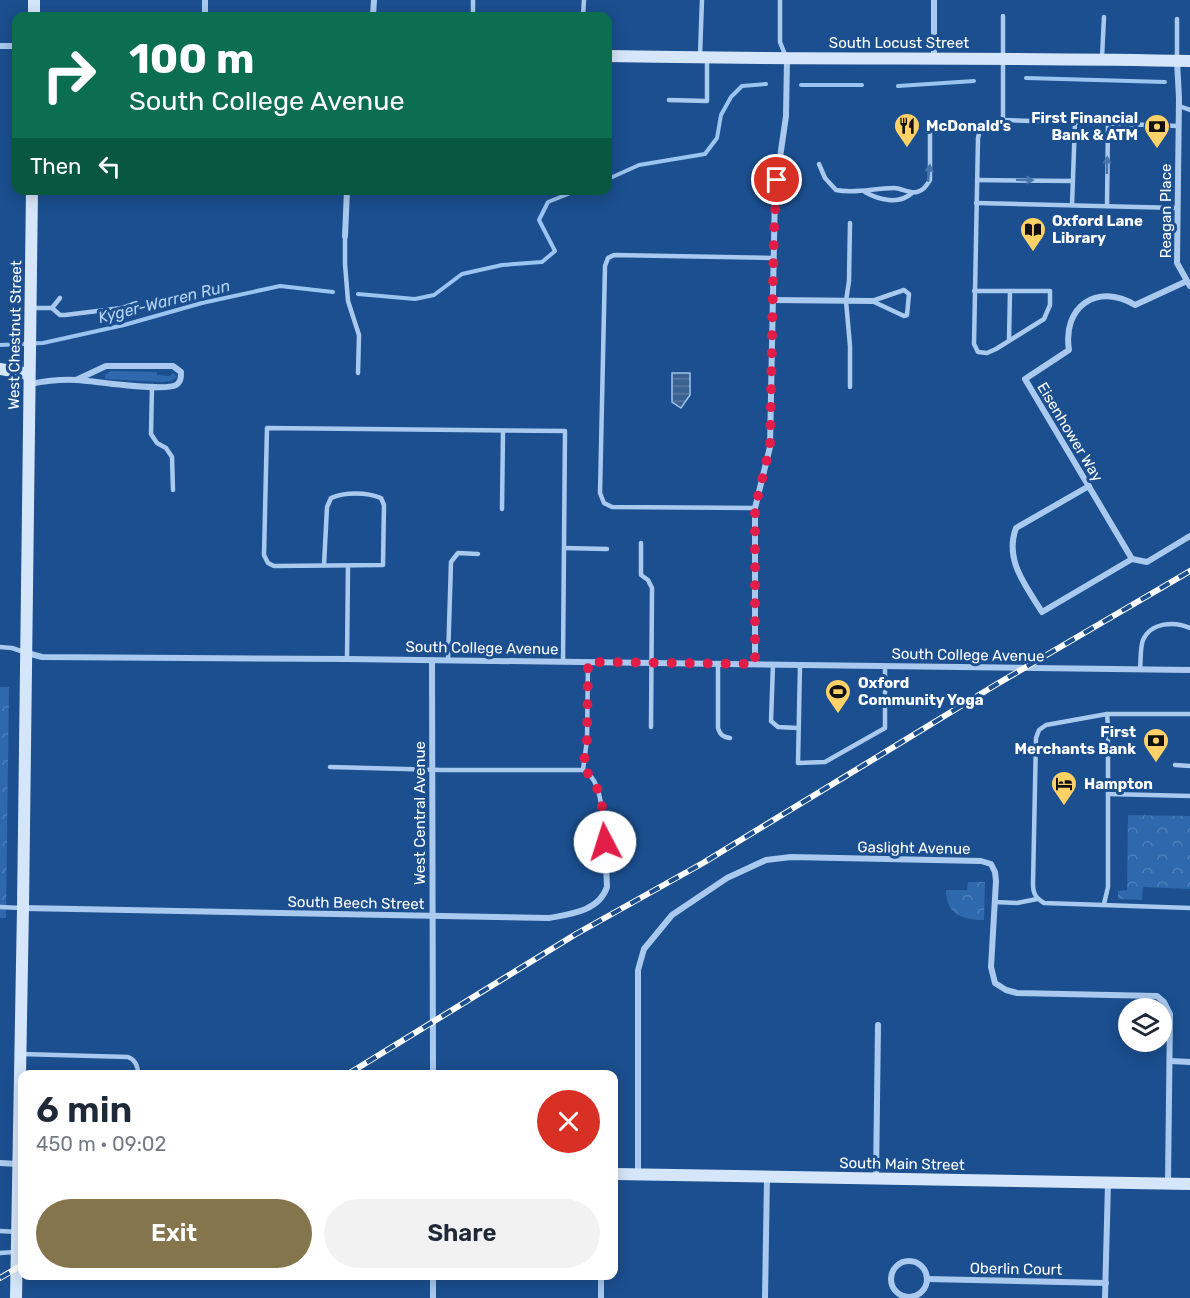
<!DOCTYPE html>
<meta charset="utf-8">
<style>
:root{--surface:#fff;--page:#f2f2f3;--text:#1f2937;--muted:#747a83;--accent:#84754c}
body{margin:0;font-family:Rubik,sans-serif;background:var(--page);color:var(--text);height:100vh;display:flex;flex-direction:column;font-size:22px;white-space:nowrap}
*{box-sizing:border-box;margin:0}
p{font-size:20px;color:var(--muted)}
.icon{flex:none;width:33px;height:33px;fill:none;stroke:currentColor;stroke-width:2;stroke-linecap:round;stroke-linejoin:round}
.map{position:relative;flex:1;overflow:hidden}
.sheet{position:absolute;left:18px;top:1070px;width:600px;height:210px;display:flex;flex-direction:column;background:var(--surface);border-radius:12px;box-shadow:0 3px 15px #0003}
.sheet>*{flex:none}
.guide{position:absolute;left:12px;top:12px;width:600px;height:183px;border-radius:12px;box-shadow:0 3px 15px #0003;background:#0b6e4f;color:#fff;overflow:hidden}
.tools{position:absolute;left:1118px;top:998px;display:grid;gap:12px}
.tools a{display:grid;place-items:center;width:54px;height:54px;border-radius:50%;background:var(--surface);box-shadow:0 3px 15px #0003;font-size:30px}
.pin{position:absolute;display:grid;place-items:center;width:51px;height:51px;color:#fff;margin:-26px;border:3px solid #fff;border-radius:50%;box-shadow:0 2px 6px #0007}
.me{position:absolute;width:66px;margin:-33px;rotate:355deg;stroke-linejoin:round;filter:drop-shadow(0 0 4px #0008)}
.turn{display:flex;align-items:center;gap:21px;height:126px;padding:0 18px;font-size:27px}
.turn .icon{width:78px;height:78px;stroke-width:2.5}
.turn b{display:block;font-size:42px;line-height:51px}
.then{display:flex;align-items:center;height:57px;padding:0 18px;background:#0003;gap:12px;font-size:22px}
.round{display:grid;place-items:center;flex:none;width:63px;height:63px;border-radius:32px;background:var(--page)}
.headline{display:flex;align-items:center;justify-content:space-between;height:102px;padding:0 18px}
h1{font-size:36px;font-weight:600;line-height:45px}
.cta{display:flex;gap:12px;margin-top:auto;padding:12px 18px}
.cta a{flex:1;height:69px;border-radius:36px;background:var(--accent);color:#fff;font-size:24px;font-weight:600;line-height:69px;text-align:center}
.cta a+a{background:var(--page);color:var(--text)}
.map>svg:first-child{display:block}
.grass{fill:#2e69ad}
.forest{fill:url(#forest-crowns)}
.water{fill:url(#water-rules);stroke:#9cc4f0;stroke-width:1.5}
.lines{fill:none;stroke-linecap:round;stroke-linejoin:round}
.stream{stroke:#9cc4f0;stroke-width:4}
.lane{stroke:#a9c9ee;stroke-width:4.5}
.street{stroke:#a9c9ee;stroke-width:6}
.secondary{stroke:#d6e6fa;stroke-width:12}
.rail-casing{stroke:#fff;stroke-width:6}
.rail{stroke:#1b4f8f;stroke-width:4;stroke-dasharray:11;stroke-linecap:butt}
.oneway{fill:#4674ac}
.route{stroke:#e11d48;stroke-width:10;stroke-dasharray:0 18}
.labels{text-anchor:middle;stroke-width:6;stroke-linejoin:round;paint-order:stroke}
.street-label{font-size:15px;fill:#fff;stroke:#1b4f8f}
.poi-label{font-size:15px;font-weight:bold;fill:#fff;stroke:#1b4f8f;text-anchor:start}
.water-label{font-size:16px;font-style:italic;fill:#b5d3f5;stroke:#1b4f8f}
</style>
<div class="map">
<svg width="1190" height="1298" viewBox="0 0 1190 1298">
<defs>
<pattern id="forest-crowns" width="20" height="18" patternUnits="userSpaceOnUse" patternTransform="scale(1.5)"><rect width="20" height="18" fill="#2e69ad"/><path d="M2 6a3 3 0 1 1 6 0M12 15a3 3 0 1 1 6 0" fill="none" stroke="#4d80b9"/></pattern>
<pattern id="water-rules" width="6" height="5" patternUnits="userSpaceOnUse" patternTransform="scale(1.5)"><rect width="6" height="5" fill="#3c6290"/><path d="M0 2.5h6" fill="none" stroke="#597aa1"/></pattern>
</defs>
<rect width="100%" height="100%" fill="#1b4f8f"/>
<path class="grass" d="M 111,371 L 157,372 L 157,375 L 170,376 L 173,373 L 177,377 L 171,381 L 163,382 L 105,379 L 105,375 Z"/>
<g class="forest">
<path d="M 0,687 L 9,687 L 6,918 L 0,918 Z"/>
<path d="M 1128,815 L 1190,816 L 1190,889 L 1143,887 L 1142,900 L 1118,899 L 1118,891 L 1127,890 Z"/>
<path d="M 968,882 L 985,882 L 984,920 C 963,920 946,915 946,890 L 967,890 Z"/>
</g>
<path class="water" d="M 672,373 L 690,373 L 690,395 L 681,408 L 672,402 Z"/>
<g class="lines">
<g class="stream">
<path d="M 1026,78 L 1165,82"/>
<path d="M 801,85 L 862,85"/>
<path d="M 898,86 L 974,81"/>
<path d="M 608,179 L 639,165 L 705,154 L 717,138 L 721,115 L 731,97 L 742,86 L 766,84"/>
<path d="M 358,294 L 415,299 L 434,295 L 462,274 L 502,265 L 542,262 L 555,251 L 539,220 L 548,202 L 578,190"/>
<path d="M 0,345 L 43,343 L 124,325 L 202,303 L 280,286 L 333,292"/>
</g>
<g class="lane">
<path d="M 780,0 L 780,42 L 786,57"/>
<path d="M 473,16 L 473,0"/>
<path d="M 583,16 L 584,0"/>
<path d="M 1177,19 L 1177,58"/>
<path d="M 700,55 L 702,0"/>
<path d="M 1102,57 L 1104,17"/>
<path d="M 669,100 L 707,101 L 707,58"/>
<path d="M 1179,106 L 1190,110"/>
<path d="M 1003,120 L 1179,126"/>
<path d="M 609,137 L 609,59"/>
<path d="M 819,164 L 825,178 L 836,190 C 856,194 874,188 894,188 C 901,188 910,194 917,192 C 924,190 926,186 930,180 L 930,121"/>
<path d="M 977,180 L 1073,181"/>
<path d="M 865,192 C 879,200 899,205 912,193"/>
<path d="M 976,203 L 1178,208"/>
<path d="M 1072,205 L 1075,122"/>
<path d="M 1107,206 L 1108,123"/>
<path d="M 850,223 L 849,281 L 846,301 L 850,346 L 850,387"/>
<path d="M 345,236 L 345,264 L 348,301 L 359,335 L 358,373"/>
<path d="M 904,290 L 909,294 L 907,315 L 904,316 L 872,301 Z"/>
<path d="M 974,291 L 1050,291 L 1050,305 L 1044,319 L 996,349 L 987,353 L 978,352 L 974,344 L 978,138 L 980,129 L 987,124 L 1003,120 L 1003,16"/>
<path d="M 33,308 L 52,308 L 60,315 L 65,315 L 122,308 L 136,303"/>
<path d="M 52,308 L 60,298"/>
<path d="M 1009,340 L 1010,291"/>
<path d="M 152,386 L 151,434 L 157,443 L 166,448 L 172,457 L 173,490"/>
<path d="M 755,508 L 612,507 L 604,503 L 600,493 L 605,266 L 608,258 L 614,255 L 773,258"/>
<path d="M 502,509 L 503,431"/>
<path d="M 641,543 L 641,575 L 648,580 L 652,588 L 651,727"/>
<path d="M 564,548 L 607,549"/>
<path d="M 324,565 L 327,507 L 331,498 C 344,492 367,492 381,498 L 384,505 L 383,565 L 274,566 L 268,563 L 264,555 L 267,428 L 565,431 L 563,661"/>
<path d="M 0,647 L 12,648 L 24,652"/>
<path d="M 347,659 L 348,566"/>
<path d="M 448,660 L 451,562 L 458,553 L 478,554"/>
<path d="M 718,663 L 718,728 C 720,735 723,737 730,738"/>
<path d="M 773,664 L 771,721 L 778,727 L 798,728"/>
<path d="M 800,665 L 798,763 L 825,762 L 885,728 L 885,666"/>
<path d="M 1140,669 C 1141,660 1140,648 1143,640 C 1151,622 1175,621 1190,628"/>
<path d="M 1190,714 L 1107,714 L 1046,725 L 1039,730 L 1036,738 L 1033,884 C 1033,894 1036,898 1044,903 L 1190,908"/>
<path d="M 1175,765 L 1190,766"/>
<path d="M 330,767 L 442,770 L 583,770 C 600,779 600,802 604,819"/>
<path d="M 583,770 L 587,740 L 588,662"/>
<path d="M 1108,794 L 1190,796"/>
<path d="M 995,902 L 1017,903 L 1037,899"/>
<path d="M 1104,904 L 1108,887 L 1108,726 L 1107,714"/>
<path d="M 0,907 L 21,908"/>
<path d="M 21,1054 L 128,1057 C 136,1060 138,1066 138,1074"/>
<path d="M 0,1231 L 17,1232"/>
<path d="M 0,1253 L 15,1252"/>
</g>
<g class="street">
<path d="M 205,16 L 205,0"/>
<path d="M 373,16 L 374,0"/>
<path d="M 0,46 L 16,46"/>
<path d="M 934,57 L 934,0"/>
<path d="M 1177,61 L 1179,98 L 1177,263 L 1190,286"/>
<path d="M 345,236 L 347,190"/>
<path d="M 773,300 L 872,301"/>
<path d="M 30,384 C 45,381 61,379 77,380 C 94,381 164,392 176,385 C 181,382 181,377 181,372 L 173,366 L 106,366 L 76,380"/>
<path d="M 1089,486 L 1016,528 C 1004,560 1026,586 1042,612 L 1132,559"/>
<path d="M 1132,559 L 1025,379 L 1069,350 C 1062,307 1097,282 1135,305 L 1187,281"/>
<path d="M 1132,559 L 1147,562 L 1190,536"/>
<path d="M 27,653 L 42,657 L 347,659 L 1190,670"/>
<path d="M 432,660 L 433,1074"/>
<path d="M 755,664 L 755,508 L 770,447 L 775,192 L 786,116 L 787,59"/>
<path d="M 23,908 L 549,918 C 571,914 599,911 607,887 L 604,819"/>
<path d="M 1170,1061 L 1190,1062"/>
<path d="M 0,1163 L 18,1164"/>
<path d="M 638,1174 L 638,970 L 644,949 L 672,915 L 727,878 L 766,860 L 791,857 L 981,861 L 991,864 L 995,872 L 996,881 L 991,967 L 995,983 L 1006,990 L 1017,993 L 1157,996 L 1164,1002 L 1170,1014 L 1168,1183"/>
<path d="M 876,1178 L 878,1025"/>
<circle cx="909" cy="1279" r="18"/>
<path d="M 927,1279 L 1106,1283"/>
<path d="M 433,1298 L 433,1275"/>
<path d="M 601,1298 L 601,1275"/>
<path d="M 765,1298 L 767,1177"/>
<path d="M 1105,1298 L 1108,1183"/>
</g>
<g class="secondary">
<path d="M 34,16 L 34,0"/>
<path d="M 608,56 C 802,60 996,57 1190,61"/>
<path d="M 0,369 L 29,374"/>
<path d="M 614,1174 L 1190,1184"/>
<path d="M 16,1298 L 23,908 L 32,190"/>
</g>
<defs>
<g id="rail">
<path d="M 348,1074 L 576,934 L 703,863 L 997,684 L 1190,571"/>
<path d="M 0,1278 L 22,1265"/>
</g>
</defs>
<use href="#rail" class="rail-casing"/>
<use href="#rail" class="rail"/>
</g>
<defs><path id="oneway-solid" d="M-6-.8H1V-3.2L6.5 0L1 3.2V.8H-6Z" transform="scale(1.5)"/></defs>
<g class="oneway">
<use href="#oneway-solid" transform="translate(1107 165) rotate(-89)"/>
<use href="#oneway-solid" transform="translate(929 173) rotate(-84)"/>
<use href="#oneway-solid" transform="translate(1025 180) rotate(1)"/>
</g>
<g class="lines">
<path class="route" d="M 605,842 C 604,821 603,781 583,770 L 587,740 L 588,662 L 755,664 L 755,508 L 770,447 L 774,231 L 777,180"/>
</g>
<defs>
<symbol id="restaurant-pin" viewBox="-11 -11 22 30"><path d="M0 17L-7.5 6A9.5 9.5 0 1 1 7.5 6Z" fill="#ffd166" stroke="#1b4f8f"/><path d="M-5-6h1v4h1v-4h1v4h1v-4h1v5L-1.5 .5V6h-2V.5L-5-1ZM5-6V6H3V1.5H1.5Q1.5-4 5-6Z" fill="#111"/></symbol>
<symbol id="bank-pin" viewBox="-11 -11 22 30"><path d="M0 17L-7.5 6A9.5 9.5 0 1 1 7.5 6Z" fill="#ffd166" stroke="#1b4f8f"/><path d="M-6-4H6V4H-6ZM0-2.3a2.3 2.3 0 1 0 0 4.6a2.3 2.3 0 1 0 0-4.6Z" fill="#111"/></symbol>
<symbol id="library-pin" viewBox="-11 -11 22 30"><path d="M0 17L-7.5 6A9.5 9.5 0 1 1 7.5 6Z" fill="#ffd166" stroke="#1b4f8f"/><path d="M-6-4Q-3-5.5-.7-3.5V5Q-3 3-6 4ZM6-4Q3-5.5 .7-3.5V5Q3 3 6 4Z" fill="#111"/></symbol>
<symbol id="stadium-pin" viewBox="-11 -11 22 30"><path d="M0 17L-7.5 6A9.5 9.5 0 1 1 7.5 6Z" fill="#ffd166" stroke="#1b4f8f"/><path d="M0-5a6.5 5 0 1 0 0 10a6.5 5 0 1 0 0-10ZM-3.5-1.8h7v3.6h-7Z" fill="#111"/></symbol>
<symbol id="hotel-pin" viewBox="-11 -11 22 30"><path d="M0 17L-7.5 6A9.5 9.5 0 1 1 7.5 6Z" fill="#ffd166" stroke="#1b4f8f"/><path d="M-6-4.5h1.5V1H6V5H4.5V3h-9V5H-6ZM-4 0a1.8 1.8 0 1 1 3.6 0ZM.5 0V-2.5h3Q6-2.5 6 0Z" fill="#111"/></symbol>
</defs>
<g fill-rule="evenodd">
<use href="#restaurant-pin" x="892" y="111" width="30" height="40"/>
<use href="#bank-pin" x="1142" y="112" width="30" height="40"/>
<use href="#library-pin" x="1018" y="215" width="30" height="40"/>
<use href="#stadium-pin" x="823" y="677" width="30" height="40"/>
<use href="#bank-pin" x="1141" y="726" width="30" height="40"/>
<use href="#hotel-pin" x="1049" y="769" width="30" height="40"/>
</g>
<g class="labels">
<g class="street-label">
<text x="899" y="48">South Locust Street</text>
<text transform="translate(1166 211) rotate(-90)" y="5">Reagan Place</text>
<text transform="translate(15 335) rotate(-89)" y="5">West Chestnut Street</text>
<text transform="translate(1070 432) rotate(59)" y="5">Eisenhower Way</text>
<text transform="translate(482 648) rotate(1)" y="5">South College Avenue</text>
<text transform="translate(968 655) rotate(1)" y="5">South College Avenue</text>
<text transform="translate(420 813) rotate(-90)" y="5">West Central Avenue</text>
<text transform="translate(914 848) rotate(1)" y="5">Gaslight Avenue</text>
<text transform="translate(356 903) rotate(1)" y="5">South Beech Street</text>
<text transform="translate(902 1164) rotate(1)" y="5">South Main Street</text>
<text transform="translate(1016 1269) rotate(1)" y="5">Oberlin Court</text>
</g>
<g class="poi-label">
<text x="1138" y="123" text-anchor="end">First Financial<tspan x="1138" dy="17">Bank &amp; ATM</tspan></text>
<text x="926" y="131">McDonald's</text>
<text x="1052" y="226">Oxford Lane<tspan x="1052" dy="17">Library</tspan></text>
<text x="858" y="688">Oxford<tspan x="858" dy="17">Community Yoga</tspan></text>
<text x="1136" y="737" text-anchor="end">First<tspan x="1136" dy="17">Merchants Bank</tspan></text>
<text x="1084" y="789">Hampton</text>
</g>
<g class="water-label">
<text transform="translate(164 301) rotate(-14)" y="6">Kyger-Warren Run</text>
</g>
</g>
</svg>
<div class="tools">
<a><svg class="icon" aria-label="layers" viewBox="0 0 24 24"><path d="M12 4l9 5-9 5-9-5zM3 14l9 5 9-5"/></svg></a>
</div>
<div class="pin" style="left:777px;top:180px;background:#d93025"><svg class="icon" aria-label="arrive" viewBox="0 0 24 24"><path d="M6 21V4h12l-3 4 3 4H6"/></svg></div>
<svg class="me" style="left:605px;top:842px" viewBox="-20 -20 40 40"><circle r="19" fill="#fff"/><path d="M0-13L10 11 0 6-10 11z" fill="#e11d48"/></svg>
<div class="guide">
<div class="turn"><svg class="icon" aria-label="right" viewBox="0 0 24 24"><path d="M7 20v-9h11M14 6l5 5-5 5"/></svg><div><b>100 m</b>South College Avenue</div></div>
<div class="then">Then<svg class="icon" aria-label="left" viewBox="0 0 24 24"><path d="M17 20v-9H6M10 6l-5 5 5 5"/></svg></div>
</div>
<section class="sheet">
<div class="headline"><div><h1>6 min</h1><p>450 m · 09:02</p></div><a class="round" style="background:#d93025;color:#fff"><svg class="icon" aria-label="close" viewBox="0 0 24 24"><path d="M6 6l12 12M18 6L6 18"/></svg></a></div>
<div class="cta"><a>Exit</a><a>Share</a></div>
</section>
</div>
